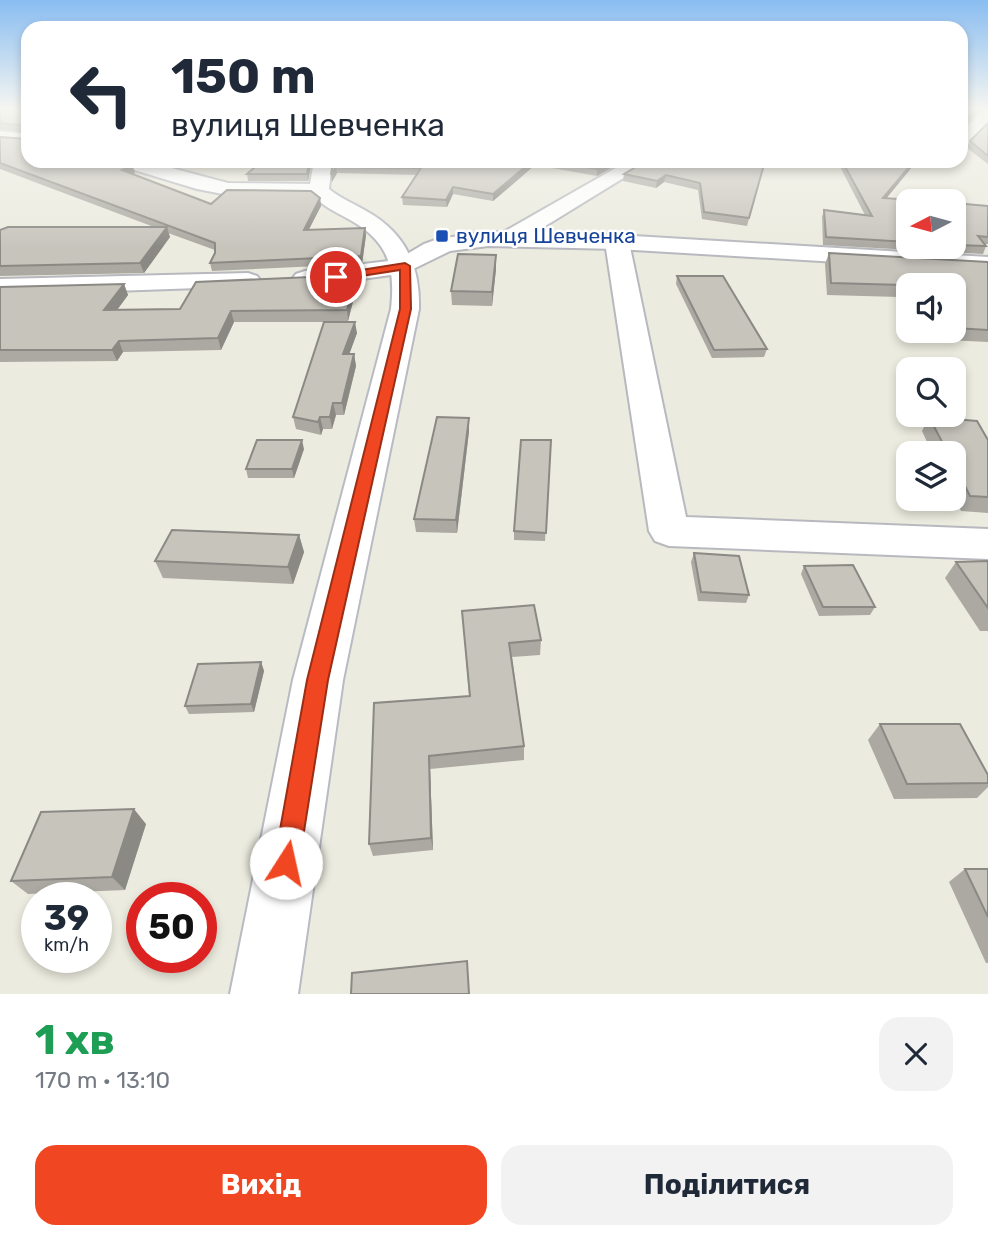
<!DOCTYPE html>
<html lang="uk">
<meta charset="utf-8">
<style>
:root{--surface:#fff;--page:#f2f2f3;--text:#1f2937;--muted:#747a83;--accent:#f04621}
body{margin:0;font-family:Rubik,sans-serif;background:var(--page);color:var(--text);height:100vh;display:flex;flex-direction:column;font-size:26px;white-space:nowrap}
*{box-sizing:border-box;margin:0}
p{font-size:23px;color:var(--muted)}
.icon{flex:none;width:38px;height:38px;fill:none;stroke:currentColor;stroke-width:2;stroke-linecap:round;stroke-linejoin:round}
.map{position:relative;height:994px;overflow:hidden}
.sheet{display:flex;flex-direction:column;background:var(--surface);flex:1}
.sheet>*{flex:none}
.guide{position:absolute;left:21px;top:21px;width:947px;height:147px;border-radius:21px;box-shadow:0 4px 10px #0003;background:#fff;color:var(--text);overflow:hidden}
.needle{width:46px;rotate:264deg}
.tools{position:absolute;left:896px;top:189px;display:grid;gap:14px}
.tools a{display:grid;place-items:center;width:70px;height:70px;border-radius:14px;background:var(--surface);box-shadow:0 4px 10px #0003;font-size:35px}
.speed{position:absolute;left:21px;top:882px;display:flex;gap:14px;font-size:35px;font-weight:700;text-align:center}
.speed>*{display:grid;place-content:center;width:91px;height:91px;border-radius:50%;background:var(--surface);box-shadow:0 4px 10px #0003;line-height:1}
.speed small{font-size:18px;font-weight:400}
.speed .limit{border:10px solid #d22;background:#fff;color:#111}
.pin{position:absolute;display:grid;place-items:center;width:60px;height:60px;color:#fff;margin:-30px;border:4px solid #fff;border-radius:50%;box-shadow:0 2px 7px #0007}
.me{position:absolute;width:77px;margin:-38px;rotate:10deg;stroke-linejoin:round;filter:drop-shadow(0 0 5px #0008)}
.turn{display:flex;align-items:center;gap:24px;height:147px;padding:0 35px;font-size:32px}
.turn .icon{width:91px;height:91px;stroke-width:2.5}
.turn b{display:block;font-size:49px;line-height:60px}
.round{display:grid;place-items:center;flex:none;width:74px;height:74px;border-radius:21px;background:var(--page)}
.headline{display:flex;align-items:center;justify-content:space-between;height:119px;padding:0 35px}
h1{font-size:42px;font-weight:700;line-height:52px;color:#1e9e55}
.action{display:flex;gap:14px;margin-top:auto;padding:14px 35px}
.action a{flex:1;height:80px;border-radius:21px;background:var(--accent);color:#fff;font-size:28px;font-weight:700;line-height:80px;text-align:center}
.action a+a{background:var(--page);color:var(--text)}
.map>svg:first-child{display:block}
.lines{fill:none;stroke-linecap:round;stroke-linejoin:round}
.minor-casing{stroke:#b7b9bf;stroke-width:4}
.tertiary-casing{stroke:#b7b9bf;stroke-width:4}
.secondary-casing{stroke:#b8bbc2;stroke-width:4}
.minor{fill:#fff;fill-rule:evenodd}
.tertiary{fill:#fff;fill-rule:evenodd}
.secondary{fill:#fff;fill-rule:evenodd}
.wall{fill:#aba9a2}
.shaded-wall{fill:#8b8984}
.building{fill:#c7c4bc;stroke:#8b8984;stroke-width:2}
.route{fill:#f04621;stroke:#9c2e15;stroke-width:2}
.transit-dot{fill:#1a4fb4;stroke:#fff;stroke-width:2.5}
.labels{text-anchor:middle;stroke-width:5;stroke-linejoin:round;paint-order:stroke}
.far-transit-label{font-size:21px;fill:#164399;stroke:#fff;text-anchor:start}
</style>
<div class="map">
<svg width="988" height="994" viewBox="0 0 988 994">
<rect width="100%" height="100%" fill="#ecebdf"/>
<g class="lines">
<defs>
<g id="minor">
<path d="M 988,109 L 988,123 L 967,145 L 961,146 L 961,132 L 982,111 Z"/>
<path d="M 0,131 L 28,134 L 28,144 L 0,141 Z"/>
<path d="M 116,161 L 145,161 L 228,183 L 319,184 L 326,186 L 329,190 L 326,194 L 319,196 L 228,195 L 197,189 L 118,165 Z"/>
<path d="M 628,161 L 651,161 L 516,244 L 500,244 L 496,239 L 500,234 Z"/>
<path d="M 617,235 L 625,237 L 629,242 L 686,517 L 988,529 L 988,559 L 669,546 L 655,541 L 649,531 L 605,242 L 609,237 Z"/>
</g>
<g id="tertiary">
<path d="M 488,232 L 617,235 L 988,257 L 988,271 L 617,249 L 488,246 L 450,251 L 405,273 L 305,287 L 296,284 L 292,279 L 296,274 L 305,271 L 397,260 L 424,244 L 438,239 Z"/>
<path d="M 248,273 L 257,276 L 261,281 L 257,286 L 0,295 L 0,279 Z"/>
</g>
<path id="secondary" d="M 314,161 L 332,161 L 329,189 C 341,199 355,204 368,212 C 406,234 420,266 419,309 L 343,680 L 298,994 L 230,994 L 293,680 L 391,309 C 396,262 386,238 343,216 C 330,209 318,203 309,190 Z"/>
</defs>
<use href="#minor" class="minor-casing"/>
<use href="#tertiary" class="tertiary-casing"/>
<use href="#secondary" class="secondary-casing"/>
<use href="#minor" class="minor"/>
<use href="#tertiary" class="tertiary"/>
<use href="#secondary" class="secondary"/>
</g>
<g class="wall">
<path d="M 0,109 L 135,173 L 133,174 L 211,204 L 320,198 L 321,206 L 309,229 L 366,235 L 362,264 L 212,271 L 210,263 L 215,253 L 215,250 L 168,233 L 170,237 L 144,273 L 0,276 L 0,230 L 154,227 L 0,169 L 0,137 L 27,139 L 27,132 L 0,129 Z"/>
<path d="M 988,123 L 988,164 L 967,148 L 970,141 Z"/>
<path d="M 262,161 L 312,161 L 308,181 L 248,181 L 247,174 Z"/>
<path d="M 333,161 L 623,161 L 597,176 L 535,165 L 493,201 L 453,194 L 447,207 L 403,205 L 402,197 L 417,175 L 337,173 L 332,182 L 331,175 Z"/>
<path d="M 765,161 L 747,226 L 702,219 L 698,190 L 664,182 L 656,188 L 623,181 L 624,174 Z"/>
<path d="M 837,161 L 917,161 L 886,198 L 908,201 L 908,247 L 954,247 L 954,203 L 988,206 L 988,244 L 985,244 L 986,246 L 983,254 L 823,245 L 822,217 L 824,210 L 865,215 Z"/>
<path d="M 829,253 L 988,262 L 988,342 L 926,339 L 921,331 L 954,331 L 954,285 L 908,285 L 908,312 L 899,297 L 827,295 L 825,264 Z"/>
<path d="M 496,255 L 496,269 L 492,306 L 452,305 L 451,291 Z"/>
<path d="M 677,276 L 767,349 L 764,357 L 712,358 L 676,284 Z"/>
<path d="M 124,284 L 128,295 L 117,310 L 180,309 L 357,286 L 348,321 L 357,333 L 349,354 L 354,354 L 356,366 L 344,415 L 336,415 L 332,429 L 323,429 L 321,435 L 296,429 L 293,417 L 324,322 L 234,322 L 221,350 L 123,352 L 117,361 L 0,362 L 0,287 Z"/>
<path d="M 929,417 L 988,440 L 988,513 L 961,511 L 954,496 L 954,453 L 932,453 L 922,431 Z"/>
<path d="M 469,418 L 469,431 L 457,533 L 416,532 L 414,519 Z"/>
<path d="M 551,440 L 545,541 L 514,540 L 514,531 Z"/>
<path d="M 304,449 L 294,478 L 248,478 L 246,469 Z"/>
<path d="M 299,535 L 304,552 L 293,584 L 163,578 L 155,561 Z"/>
<path d="M 694,553 L 749,595 L 746,603 L 698,601 L 691,562 Z"/>
<path d="M 988,561 L 988,631 L 980,631 L 945,578 L 956,562 Z"/>
<path d="M 804,566 L 875,607 L 870,615 L 819,616 L 801,574 Z"/>
<path d="M 462,611 L 541,640 L 540,655 L 512,657 L 524,746 L 524,760 L 430,769 L 433,850 L 373,856 L 369,844 L 469,696 Z"/>
<path d="M 261,662 L 264,671 L 254,712 L 189,714 L 185,706 Z"/>
<path d="M 880,724 L 988,775 L 988,787 L 977,798 L 894,799 L 868,740 Z"/>
<path d="M 146,824 L 125,890 L 28,894 L 11,881 Z"/>
<path d="M 965,869 L 988,869 L 988,963 L 986,963 L 949,882 Z"/>
</g>
<g class="shaded-wall">
<path d="M 977,109 L 980,109 L 961,129 L 962,124 Z"/>
<path d="M 309,161 L 312,161 L 308,181 L 307,174 Z"/>
<path d="M 532,161 L 535,161 L 535,165 L 493,201 L 493,194 Z"/>
<path d="M 612,161 L 623,161 L 597,176 L 597,169 Z"/>
<path d="M 914,161 L 917,161 L 881,205 L 883,198 Z"/>
<path d="M 133,166 L 135,173 L 124,177 L 122,170 Z"/>
<path d="M 336,167 L 337,173 L 332,182 L 331,175 Z"/>
<path d="M 666,175 L 664,182 L 656,188 L 657,181 Z"/>
<path d="M 453,187 L 453,194 L 447,207 L 446,200 Z"/>
<path d="M 320,198 L 321,206 L 305,237 L 304,230 Z"/>
<path d="M 167,227 L 170,237 L 144,273 L 140,263 Z"/>
<path d="M 365,228 L 366,235 L 362,264 L 360,264 L 359,256 Z"/>
<path d="M 496,255 L 496,269 L 492,306 L 492,292 Z"/>
<path d="M 356,275 L 357,286 L 348,321 L 347,310 Z"/>
<path d="M 124,284 L 128,295 L 109,321 L 104,310 Z"/>
<path d="M 231,311 L 234,322 L 221,350 L 218,338 Z"/>
<path d="M 355,322 L 357,333 L 345,366 L 343,354 Z"/>
<path d="M 119,341 L 123,352 L 117,361 L 112,350 Z"/>
<path d="M 354,354 L 356,366 L 344,415 L 342,403 Z"/>
<path d="M 333,403 L 336,415 L 332,429 L 330,417 Z"/>
<path d="M 320,417 L 323,429 L 321,435 L 318,422 Z"/>
<path d="M 469,418 L 469,431 L 457,533 L 456,520 Z"/>
<path d="M 302,440 L 304,449 L 294,478 L 292,469 Z"/>
<path d="M 299,535 L 304,552 L 293,584 L 288,567 Z"/>
<path d="M 261,662 L 264,671 L 254,712 L 251,704 Z"/>
<path d="M 429,756 L 430,769 L 433,850 L 431,838 Z"/>
<path d="M 134,809 L 146,824 L 125,890 L 112,877 Z"/>
</g>
<g class="building">
<path d="M 0,109 L 28,109 L 28,161 L 116,161 L 133,166 L 122,170 L 211,204 L 227,190 L 311,191 L 320,198 L 304,230 L 365,228 L 361,256 L 210,263 L 215,253 L 215,243 L 0,163 L 0,137 L 27,139 L 27,126 L 0,123 Z"/>
<path d="M 961,109 L 977,109 L 962,124 L 961,134 Z"/>
<path d="M 988,123 L 988,156 L 970,141 Z"/>
<path d="M 262,161 L 309,161 L 307,174 L 247,174 Z"/>
<path d="M 333,161 L 532,161 L 493,194 L 453,187 L 446,200 L 402,197 L 421,168 L 336,167 L 331,175 Z"/>
<path d="M 549,161 L 612,161 L 597,169 Z"/>
<path d="M 646,161 L 765,161 L 749,218 L 704,212 L 700,183 L 666,175 L 657,181 L 624,174 Z"/>
<path d="M 842,161 L 914,161 L 883,198 L 926,201 L 908,201 L 908,242 L 826,237 L 824,210 L 872,216 Z"/>
<path d="M 954,203 L 988,206 L 988,237 L 978,236 L 986,246 L 954,245 Z"/>
<path d="M 8,227 L 167,227 L 140,263 L 0,266 L 0,230 Z"/>
<path d="M 829,253 L 988,262 L 988,330 L 954,328 L 954,285 L 908,285 L 908,292 L 904,285 L 831,283 Z"/>
<path d="M 458,254 L 496,255 L 492,292 L 451,291 Z"/>
<path d="M 356,275 L 347,310 L 231,311 L 218,338 L 119,341 L 112,350 L 0,350 L 0,287 L 124,284 L 104,310 L 180,309 L 196,282 Z"/>
<path d="M 677,276 L 723,276 L 767,349 L 714,350 Z"/>
<path d="M 324,322 L 355,322 L 343,354 L 354,354 L 342,403 L 333,403 L 330,417 L 320,417 L 318,422 L 293,417 Z"/>
<path d="M 437,417 L 469,418 L 456,520 L 414,519 Z"/>
<path d="M 929,417 L 977,421 L 988,440 L 988,497 L 970,496 L 954,464 L 954,453 L 948,453 Z"/>
<path d="M 257,440 L 302,440 L 292,469 L 246,469 Z"/>
<path d="M 521,440 L 551,440 L 546,533 L 514,531 Z"/>
<path d="M 172,530 L 299,535 L 288,567 L 155,561 Z"/>
<path d="M 694,553 L 739,556 L 749,595 L 701,592 Z"/>
<path d="M 988,561 L 988,608 L 956,562 Z"/>
<path d="M 853,565 L 875,607 L 823,607 L 804,566 Z"/>
<path d="M 534,605 L 541,640 L 509,643 L 524,746 L 429,756 L 431,838 L 369,844 L 374,703 L 470,696 L 462,611 Z"/>
<path d="M 261,662 L 251,704 L 185,706 L 198,664 Z"/>
<path d="M 880,724 L 960,724 L 988,775 L 988,783 L 907,784 Z"/>
<path d="M 134,809 L 112,877 L 11,881 L 41,812 Z"/>
<path d="M 965,869 L 988,869 L 988,917 Z"/>
<path d="M 467,961 L 469,994 L 351,994 L 352,973 Z"/>
</g>
<linearGradient id="sky" x2="0" y2="1"><stop stop-color="#89bdf1"/><stop offset="0.44" stop-color="#f6f6f1"/><stop offset="1" stop-color="#f6f6f1" stop-opacity="0"/></linearGradient>
<rect width="988" height="248" fill="url(#sky)"/>
<path class="route" d="M 405,263 L 410,266 L 411,309 L 328,680 L 299,863 L 295,872 L 286,876 L 278,872 L 274,863 L 307,680 L 400,309 L 400,270 L 336,280 L 331,277 L 336,274 Z"/>
<rect class="transit-dot" x="435" y="229" width="14" height="14" rx="3.5"/>
<g class="labels">
<g class="far-transit-label">
<text x="456" y="243">вулиця Шевченка</text>
</g>
</g>
</svg>
<div class="tools">
<a><svg class="needle" viewBox="-14 -14 28 28"><path d="M0-13l5 13h-10z" fill="#e53935"/><path d="M0 13l5-13h-10z" fill="#747a83"/></svg></a>
<a><svg class="icon" aria-label="sound" viewBox="0 0 24 24"><path d="M4 9h4l5-4v14l-5-4H4zM17 9q2 3 0 6"/></svg></a>
<a><svg class="icon" aria-label="search" viewBox="0 0 24 24"><circle cx="10" cy="10" r="6"/><path d="M15 15l6 6"/></svg></a>
<a><svg class="icon" aria-label="layers" viewBox="0 0 24 24"><path d="M12 4l9 5-9 5-9-5zM3 14l9 5 9-5"/></svg></a>
</div>
<div class="speed"><div>39<small>km/h</small></div><div class="limit">50</div></div>
<div class="pin" style="left:336px;top:277px;background:#d93025"><svg class="icon" aria-label="arrive" viewBox="0 0 24 24"><path d="M6 21V4h12l-3 4 3 4H6"/></svg></div>
<svg class="me" style="left:286px;top:863px" viewBox="-20 -20 40 40"><circle r="19" fill="#fff"/><path d="M0-13L10 11 0 6-10 11z" fill="#f04621"/></svg>
<div class="guide">
<div class="turn"><svg class="icon" aria-label="left" viewBox="0 0 24 24"><path d="M17 20v-9H6M10 6l-5 5 5 5"/></svg><div><b>150 m</b>вулиця Шевченка</div></div>
</div>
</div>
<section class="sheet">
<div class="headline"><div><h1>1 хв</h1><p>170 m · 13:10</p></div><a class="round"><svg class="icon" aria-label="close" viewBox="0 0 24 24"><path d="M6 6l12 12M18 6L6 18"/></svg></a></div>
<div class="action"><a>Вихід</a><a>Поділитися</a></div>
</section>
